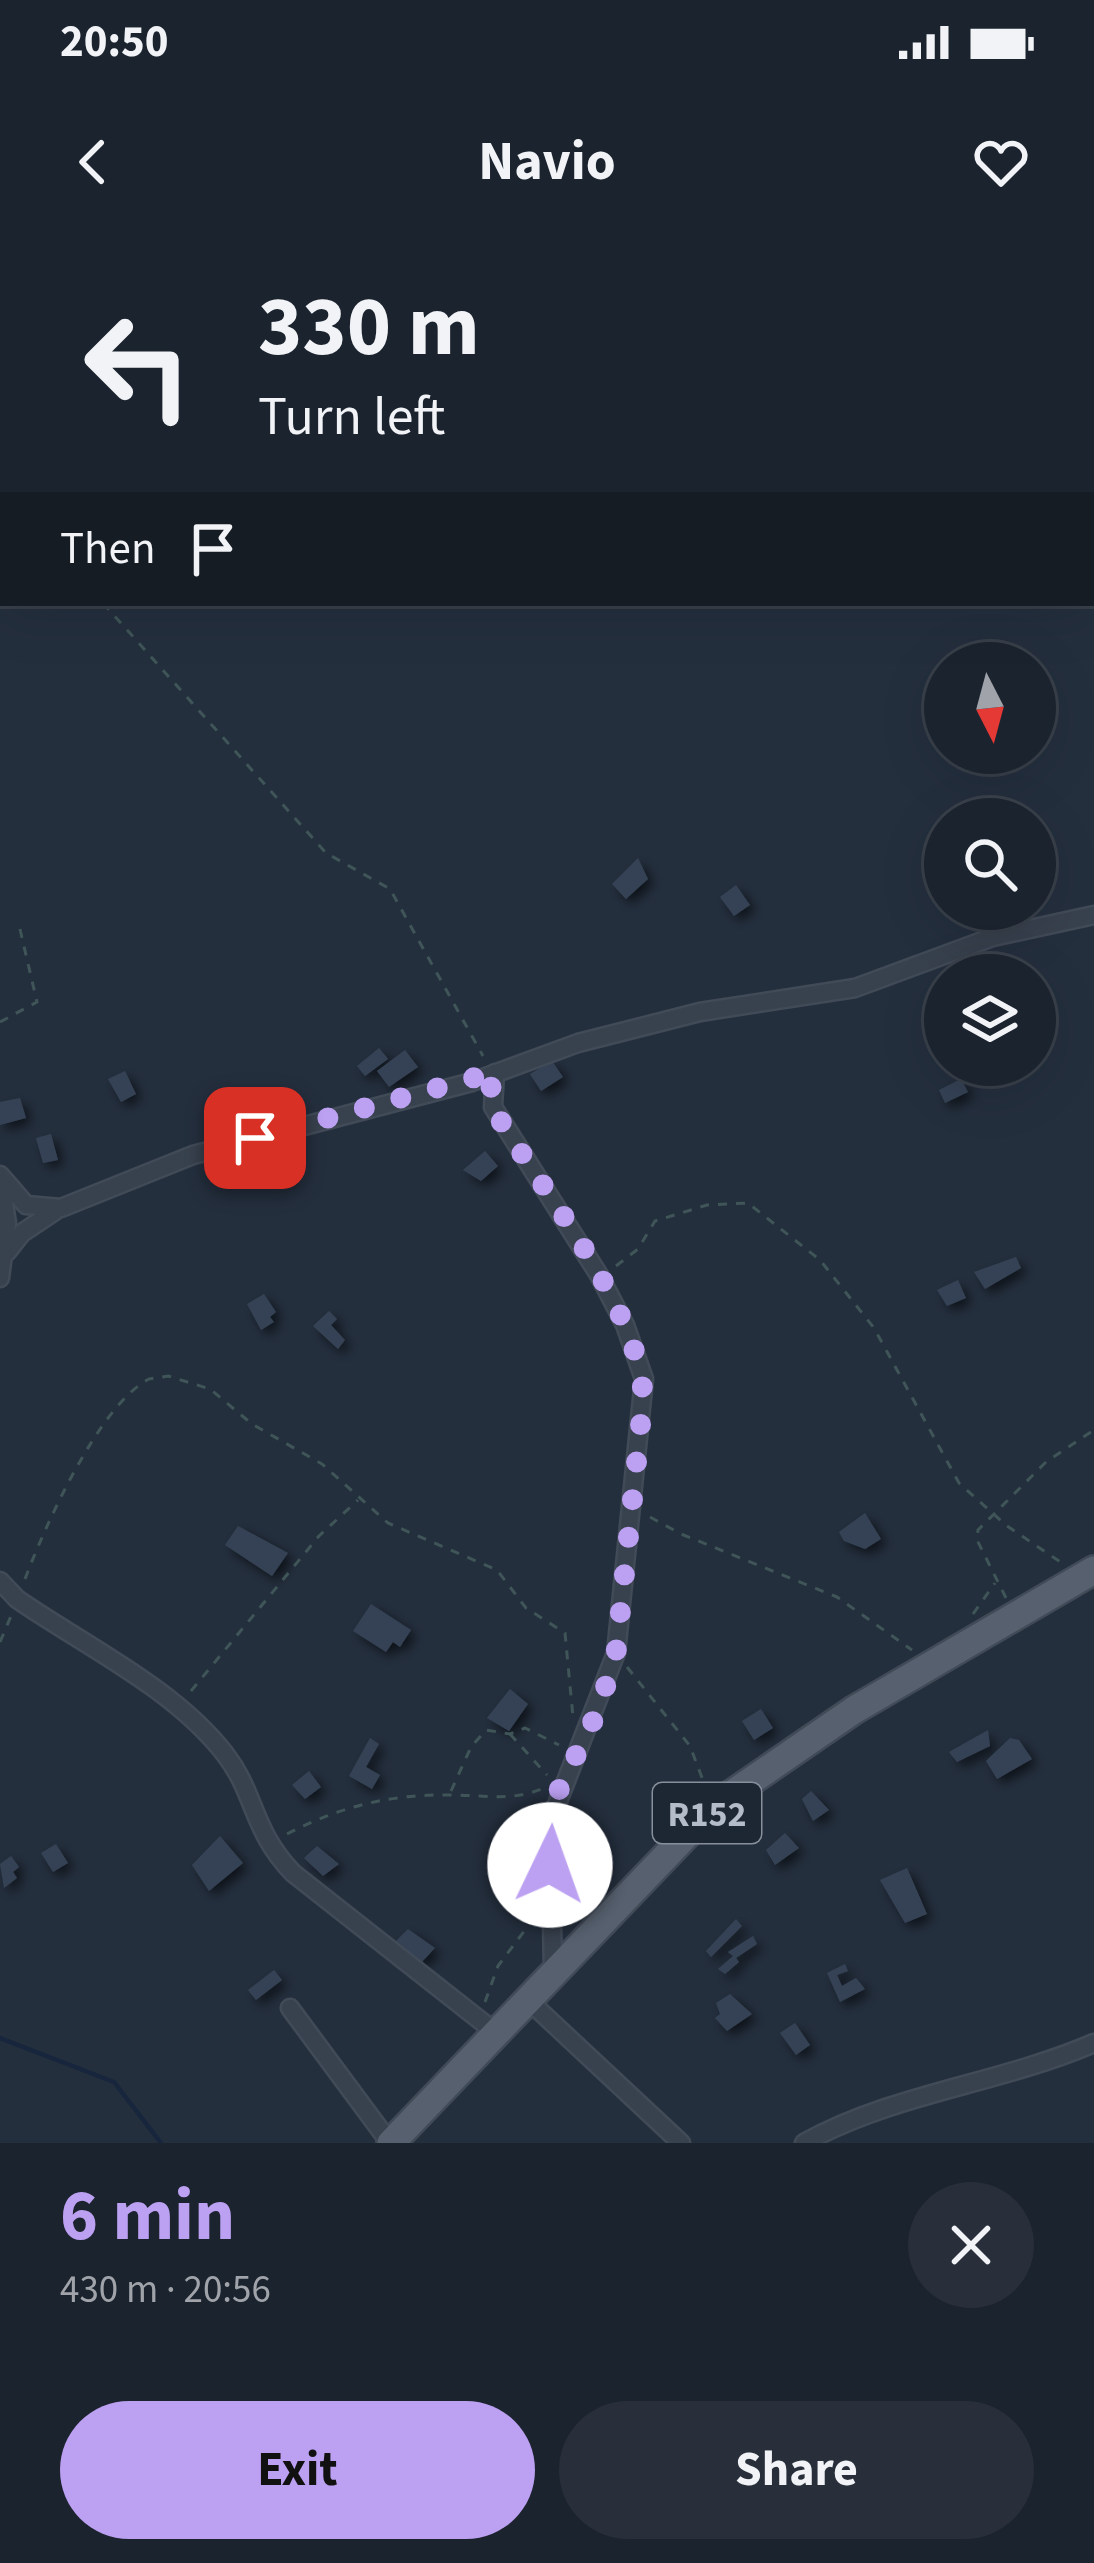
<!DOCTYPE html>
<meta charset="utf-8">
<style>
:root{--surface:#1b232e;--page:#282f3a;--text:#f1f3f6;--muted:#a0a4aa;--line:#39404a;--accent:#bca0f2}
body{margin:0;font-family:"Source Sans 3",sans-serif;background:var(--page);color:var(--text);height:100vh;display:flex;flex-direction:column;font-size:45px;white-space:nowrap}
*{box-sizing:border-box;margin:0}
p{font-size:39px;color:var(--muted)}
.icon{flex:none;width:66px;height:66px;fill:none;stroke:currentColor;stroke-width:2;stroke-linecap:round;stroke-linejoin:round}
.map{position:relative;height:1903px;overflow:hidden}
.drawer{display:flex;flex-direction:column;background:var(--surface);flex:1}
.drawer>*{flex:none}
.guide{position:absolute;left:0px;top:0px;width:1095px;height:366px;box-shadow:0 12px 48px #0002,0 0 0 3px var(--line);background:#1b232e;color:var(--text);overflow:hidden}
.needle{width:78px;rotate:174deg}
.fabs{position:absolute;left:924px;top:402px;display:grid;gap:24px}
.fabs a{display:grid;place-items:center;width:132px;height:132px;border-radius:50%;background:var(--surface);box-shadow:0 12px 48px #0002,0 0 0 3px var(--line);font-size:60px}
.pin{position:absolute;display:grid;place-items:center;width:102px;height:102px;color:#fff;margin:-51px;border-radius:24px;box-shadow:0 6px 18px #0006}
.me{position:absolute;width:132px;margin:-66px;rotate:3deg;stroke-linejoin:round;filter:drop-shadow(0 0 9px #0008)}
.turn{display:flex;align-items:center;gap:42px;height:252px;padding:0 60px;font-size:54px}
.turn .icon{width:156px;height:156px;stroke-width:2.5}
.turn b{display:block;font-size:84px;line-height:102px}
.then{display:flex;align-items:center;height:114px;padding:0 60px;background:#0003;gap:24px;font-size:45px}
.round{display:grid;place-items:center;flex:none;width:126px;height:126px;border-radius:63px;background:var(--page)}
.overview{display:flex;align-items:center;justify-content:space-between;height:204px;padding:0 60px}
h1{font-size:72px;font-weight:700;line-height:90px;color:var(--accent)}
.primary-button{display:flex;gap:24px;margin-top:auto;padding:24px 60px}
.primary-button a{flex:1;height:138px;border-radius:72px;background:var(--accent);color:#111;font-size:48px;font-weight:700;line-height:138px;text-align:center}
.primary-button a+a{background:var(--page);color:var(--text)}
.status{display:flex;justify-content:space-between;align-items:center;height:84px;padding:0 60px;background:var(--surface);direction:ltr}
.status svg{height:33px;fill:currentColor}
header{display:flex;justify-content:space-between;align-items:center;height:156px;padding:0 60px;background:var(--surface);font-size:54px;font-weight:700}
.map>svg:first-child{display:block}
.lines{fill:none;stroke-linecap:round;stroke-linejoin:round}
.stream{stroke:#17263c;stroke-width:4.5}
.building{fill:#364354;filter:url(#shadow)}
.street-casing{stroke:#414a57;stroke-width:21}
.primary-casing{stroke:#414a57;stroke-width:32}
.path{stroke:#3f5557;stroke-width:3;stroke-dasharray:9 9;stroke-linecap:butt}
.street{stroke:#38414e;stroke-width:16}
.primary{stroke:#56606e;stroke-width:27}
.route{stroke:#bca0f2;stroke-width:21;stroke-dasharray:0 37.8}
.labels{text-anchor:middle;stroke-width:12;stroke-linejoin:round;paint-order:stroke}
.shield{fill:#1d2633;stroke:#878f9c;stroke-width:3}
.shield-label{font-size:36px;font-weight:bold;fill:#b4bcc9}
</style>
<div class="status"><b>20:50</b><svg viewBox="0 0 49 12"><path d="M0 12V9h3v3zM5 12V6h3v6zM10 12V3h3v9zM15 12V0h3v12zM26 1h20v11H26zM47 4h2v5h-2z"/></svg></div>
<header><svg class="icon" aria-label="back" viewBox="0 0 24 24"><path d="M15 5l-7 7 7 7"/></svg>Navio<svg class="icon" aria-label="heart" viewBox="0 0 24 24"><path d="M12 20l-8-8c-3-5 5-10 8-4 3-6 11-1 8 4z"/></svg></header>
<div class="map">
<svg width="1094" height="1903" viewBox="0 0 1094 1903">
<defs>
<filter id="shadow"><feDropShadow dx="5.5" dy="5.5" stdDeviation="6" flood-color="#0009"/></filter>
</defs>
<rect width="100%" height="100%" fill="#242f3e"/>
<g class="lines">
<path class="stream" d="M 0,1798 L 114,1842 L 161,1903"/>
</g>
<g class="building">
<path d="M 638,618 L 648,639 L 626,659 L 612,644 Z"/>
<path d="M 736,645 L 750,665 L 734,676 L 720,657 Z"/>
<path d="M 379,808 L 388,819 L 365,836 L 357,826 Z"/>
<path d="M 405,810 L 418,827 L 389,847 L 377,831 Z"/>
<path d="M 552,821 L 563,837 L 541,851 L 530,834 Z"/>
<path d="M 125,831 L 136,854 L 121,862 L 108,839 Z"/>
<path d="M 961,839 L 968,852 L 945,863 L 939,850 Z"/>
<path d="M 20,858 L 26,878 L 0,885 L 0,862 Z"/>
<path d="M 51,894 L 58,920 L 43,923 L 36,898 Z"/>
<path d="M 485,911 L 498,926 L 481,941 L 463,930 Z"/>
<path d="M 1016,1017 L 1021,1028 L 985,1049 L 974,1032 Z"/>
<path d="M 958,1040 L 966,1058 L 947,1066 L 937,1050 Z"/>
<path d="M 264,1054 L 276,1072 L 270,1077 L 274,1082 L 261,1090 L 247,1064 Z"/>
<path d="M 329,1071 L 337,1079 L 331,1085 L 345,1100 L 338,1109 L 313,1086 Z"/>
<path d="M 865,1273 L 881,1299 L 865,1309 L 844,1301 L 839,1292 Z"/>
<path d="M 238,1286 L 288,1313 L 272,1336 L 225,1305 Z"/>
<path d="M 371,1364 L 411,1390 L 400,1407 L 393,1402 L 386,1412 L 353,1391 Z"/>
<path d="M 510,1449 L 528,1464 L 509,1491 L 487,1478 Z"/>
<path d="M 761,1469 L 773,1488 L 754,1500 L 742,1481 Z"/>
<path d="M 988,1490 L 990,1506 L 957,1522 L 949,1512 Z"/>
<path d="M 370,1498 L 379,1504 L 366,1527 L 380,1535 L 372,1549 L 349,1536 Z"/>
<path d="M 1010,1498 L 1019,1500 L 1032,1519 L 997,1539 L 986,1521 Z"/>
<path d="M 309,1531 L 321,1547 L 305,1559 L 292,1545 Z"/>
<path d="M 811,1551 L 829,1570 L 813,1581 L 802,1559 Z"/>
<path d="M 785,1593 L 799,1608 L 775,1625 L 766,1610 Z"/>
<path d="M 220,1596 L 243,1623 L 209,1651 L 192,1625 Z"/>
<path d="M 56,1604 L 68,1623 L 53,1632 L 41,1613 Z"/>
<path d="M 317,1606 L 339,1624 L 323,1636 L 304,1618 Z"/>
<path d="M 11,1616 L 19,1627 L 13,1632 L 17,1638 L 4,1648 L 0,1624 Z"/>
<path d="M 907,1628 L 927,1674 L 905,1683 L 880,1640 Z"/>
<path d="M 736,1679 L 742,1686 L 711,1717 L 706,1711 Z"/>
<path d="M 408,1689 L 435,1708 L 420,1724 L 395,1702 Z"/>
<path d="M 753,1696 L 757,1704 L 736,1718 L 739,1722 L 725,1734 L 718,1729 L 733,1716 L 728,1712 Z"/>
<path d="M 845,1724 L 848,1731 L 837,1735 L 842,1746 L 856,1738 L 865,1749 L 840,1762 L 827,1733 Z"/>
<path d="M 274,1730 L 282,1740 L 256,1760 L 248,1750 Z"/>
<path d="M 730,1754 L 752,1774 L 727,1791 L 715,1778 L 720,1774 L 716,1763 Z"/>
<path d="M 795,1783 L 810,1805 L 796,1815 L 780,1793 Z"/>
</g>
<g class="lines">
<defs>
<g id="street">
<path d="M 495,833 L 493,867 L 599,1035 L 625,1085 L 644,1139 L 616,1413 L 550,1582 L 553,1732"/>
<path d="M 0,935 L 26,965 L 61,968 L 193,915 L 472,842 L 578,803 L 700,772 L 855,748 L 993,697 L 1094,675"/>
<path d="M 7,1012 L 22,993 L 55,971"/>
<path d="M 0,1038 L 7,983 L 1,943"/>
<path d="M 0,1341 L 17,1359 C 85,1406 174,1448 225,1514 C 256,1554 251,1589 293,1633 L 495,1792"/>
<path d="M 528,1760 L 681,1903"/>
<path d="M 290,1768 L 390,1903"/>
<path d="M 804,1903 C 894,1853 999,1844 1094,1803"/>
</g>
<path id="primary" d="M 391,1903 L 713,1567 L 854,1470 L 1094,1330"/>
</defs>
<use href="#street" class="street-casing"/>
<use href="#primary" class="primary-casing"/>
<g class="path">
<path d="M 0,285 L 3,287"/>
<path d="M 103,363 L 326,613 L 390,649 L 483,816"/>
<path d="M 0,782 L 37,762 L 19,685"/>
<path d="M 616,1026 L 638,1009 L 655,981 L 707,965 L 748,963 L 820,1020 L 874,1088 L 959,1243 L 1007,1286 L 1062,1323"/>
<path d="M 650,1277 L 681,1294 L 837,1357 L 912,1410"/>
<path d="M 25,1339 C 45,1286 99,1165 149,1139 L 168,1136 L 210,1149 L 252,1184 L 322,1224 L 388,1283 L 497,1330 L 526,1368 L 565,1393 L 573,1477"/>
<path d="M 1006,1358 L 977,1300 L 978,1290 L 1046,1222 L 1094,1190"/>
<path d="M 973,1374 L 995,1343"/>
<path d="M 0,1402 L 11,1376"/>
<path d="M 627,1427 L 690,1506 L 704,1543"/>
<path d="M 191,1451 L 319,1296 L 358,1260"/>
<path d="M 510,1494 L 547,1535"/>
<path d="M 451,1551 L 471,1507 L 486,1490 L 510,1494 L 525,1488 L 559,1505"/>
<path d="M 287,1594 C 341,1566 391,1554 451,1555 C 486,1555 511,1562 544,1548"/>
<path d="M 567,1647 L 610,1640"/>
<path d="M 485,1762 L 498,1726 L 534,1678"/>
</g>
<use href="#street" class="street"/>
<use href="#primary" class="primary"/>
</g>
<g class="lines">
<path class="route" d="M 255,898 L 495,832 L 489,855 L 499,878 C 544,952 645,1077 643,1162 L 616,1413 L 598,1471 L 554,1560 L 550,1625"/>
</g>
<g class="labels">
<rect class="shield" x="653" y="1543" width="108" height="60" rx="9"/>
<g class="shield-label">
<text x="707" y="1586">R152</text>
</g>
</g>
</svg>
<div class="fabs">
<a><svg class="needle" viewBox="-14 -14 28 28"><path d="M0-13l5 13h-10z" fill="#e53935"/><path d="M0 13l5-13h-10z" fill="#a0a4aa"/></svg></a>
<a><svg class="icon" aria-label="search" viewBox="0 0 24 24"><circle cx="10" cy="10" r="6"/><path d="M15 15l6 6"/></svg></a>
<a><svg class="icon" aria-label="layers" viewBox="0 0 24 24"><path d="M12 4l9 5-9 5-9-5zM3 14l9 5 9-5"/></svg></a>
</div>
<div class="pin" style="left:255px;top:898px;background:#d93025"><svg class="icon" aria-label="arrive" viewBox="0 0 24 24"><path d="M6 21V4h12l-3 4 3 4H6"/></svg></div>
<svg class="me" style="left:550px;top:1625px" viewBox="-20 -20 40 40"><circle r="19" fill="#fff"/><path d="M0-13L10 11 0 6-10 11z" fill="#bca0f2"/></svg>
<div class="guide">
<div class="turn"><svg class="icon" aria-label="left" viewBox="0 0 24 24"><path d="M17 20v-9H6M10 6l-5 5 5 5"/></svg><div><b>330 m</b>Turn left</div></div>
<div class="then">Then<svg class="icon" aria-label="arrive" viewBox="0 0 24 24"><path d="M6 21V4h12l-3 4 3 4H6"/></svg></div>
</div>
</div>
<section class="drawer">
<div class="overview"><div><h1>6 min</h1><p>430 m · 20:56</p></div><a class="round"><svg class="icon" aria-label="close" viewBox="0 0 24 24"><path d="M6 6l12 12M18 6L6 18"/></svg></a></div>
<div class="primary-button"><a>Exit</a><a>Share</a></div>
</section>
